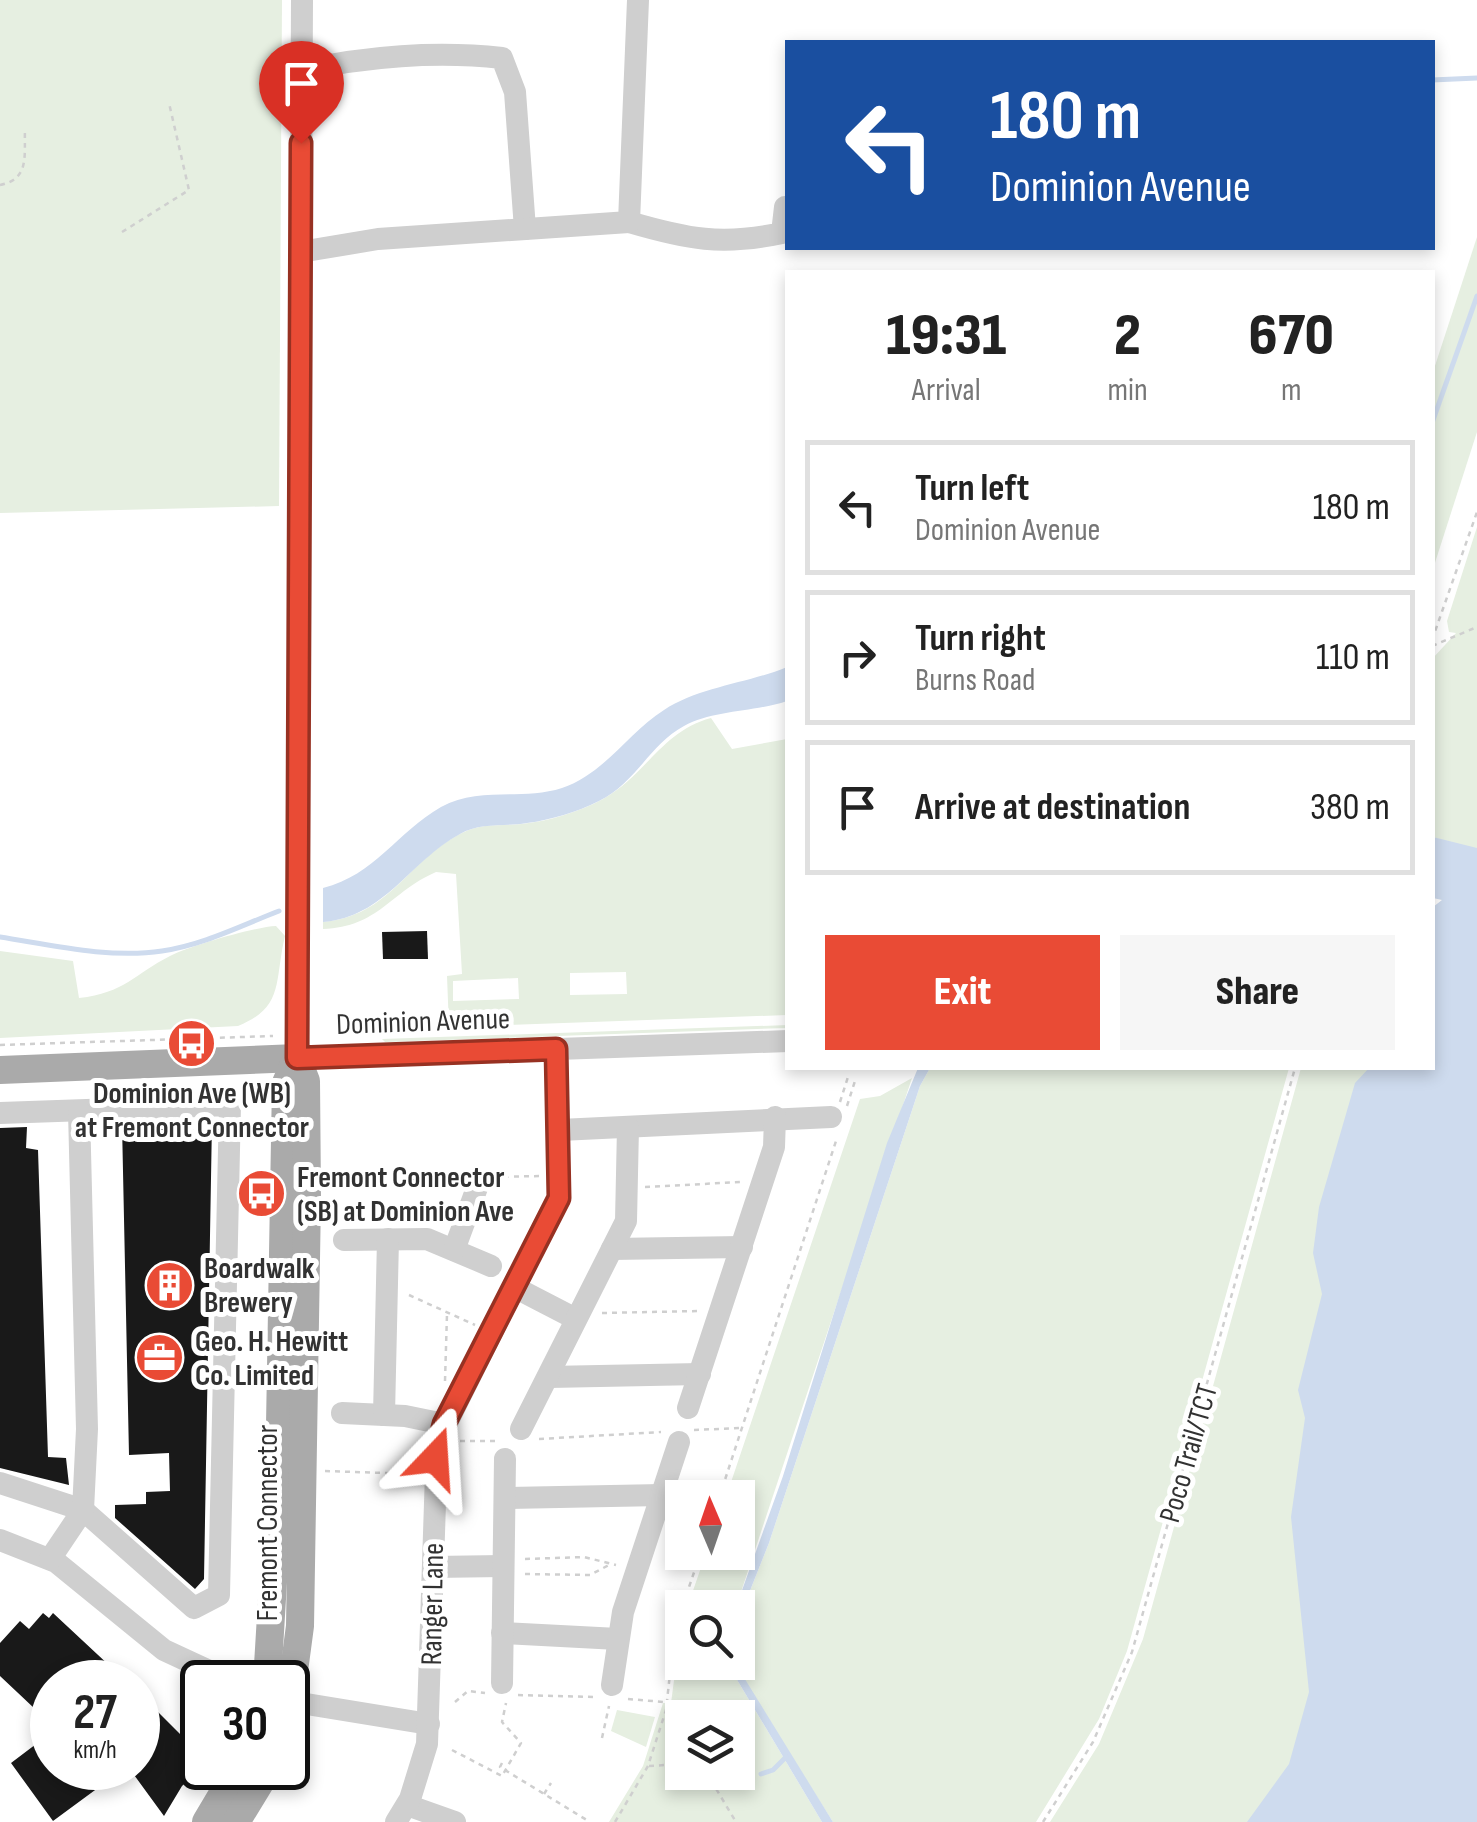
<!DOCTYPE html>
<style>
:root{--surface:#fff;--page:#f6f6f6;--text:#222;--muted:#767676;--line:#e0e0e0;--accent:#e94b35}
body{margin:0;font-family:"Sofia Sans Condensed",sans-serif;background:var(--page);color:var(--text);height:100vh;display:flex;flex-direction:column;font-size:38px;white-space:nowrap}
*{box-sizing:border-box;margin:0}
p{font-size:32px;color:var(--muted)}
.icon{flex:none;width:55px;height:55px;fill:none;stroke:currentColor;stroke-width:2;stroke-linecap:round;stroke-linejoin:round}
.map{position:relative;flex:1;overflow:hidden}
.details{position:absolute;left:785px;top:270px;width:650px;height:800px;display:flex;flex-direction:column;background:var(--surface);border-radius:0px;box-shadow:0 5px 15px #0003}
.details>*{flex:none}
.guide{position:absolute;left:785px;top:40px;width:650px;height:210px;border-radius:0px;box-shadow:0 5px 15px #0003;background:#1a4fa0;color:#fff;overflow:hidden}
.needle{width:65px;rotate:358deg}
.controls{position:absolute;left:665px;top:1480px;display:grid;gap:20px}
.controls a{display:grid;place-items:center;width:90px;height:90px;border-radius:0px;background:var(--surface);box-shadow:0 5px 15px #0003;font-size:50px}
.speed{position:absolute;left:30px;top:1660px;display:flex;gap:20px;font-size:50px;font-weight:700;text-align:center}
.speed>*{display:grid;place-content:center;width:130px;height:130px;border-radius:50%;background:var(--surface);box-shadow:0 5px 15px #0003;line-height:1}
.speed small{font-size:25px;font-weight:400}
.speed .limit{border:5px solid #111;border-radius:15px;background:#fff;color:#111}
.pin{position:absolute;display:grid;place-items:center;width:85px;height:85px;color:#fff;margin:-102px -42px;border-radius:50% 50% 50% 0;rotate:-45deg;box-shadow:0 0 10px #0007}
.pin .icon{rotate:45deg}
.me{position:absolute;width:110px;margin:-55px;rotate:20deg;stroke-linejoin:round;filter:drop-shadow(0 0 8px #0008)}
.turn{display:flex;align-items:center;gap:35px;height:210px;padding:0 40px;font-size:45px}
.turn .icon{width:130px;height:130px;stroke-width:2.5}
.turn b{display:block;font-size:70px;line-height:85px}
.eta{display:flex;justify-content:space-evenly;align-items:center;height:170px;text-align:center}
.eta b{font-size:60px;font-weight:800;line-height:70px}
.action{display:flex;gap:20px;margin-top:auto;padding:20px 40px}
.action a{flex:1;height:115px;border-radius:0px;background:var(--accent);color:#fff;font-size:40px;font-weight:800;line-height:115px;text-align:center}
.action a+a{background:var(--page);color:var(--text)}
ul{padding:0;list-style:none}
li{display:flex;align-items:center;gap:30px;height:135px;margin:0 20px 15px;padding:0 20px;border:5px solid var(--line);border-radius:0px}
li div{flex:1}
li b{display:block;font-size:38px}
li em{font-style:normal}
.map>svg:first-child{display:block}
.green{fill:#e6efe1;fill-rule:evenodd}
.water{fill:#cedbee}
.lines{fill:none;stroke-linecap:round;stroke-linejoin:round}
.stream{stroke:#cedbee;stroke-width:5}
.building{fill:#191919}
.path{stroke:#cfcfcf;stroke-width:2.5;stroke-dasharray:5 5;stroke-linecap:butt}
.minor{stroke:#cfcfcf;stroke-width:22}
.major{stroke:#aaa;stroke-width:28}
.route-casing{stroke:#973122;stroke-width:25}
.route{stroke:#e94b35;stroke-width:18}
.labels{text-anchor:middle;stroke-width:10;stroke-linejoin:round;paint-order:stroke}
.street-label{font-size:30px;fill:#323232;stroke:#fff}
.poi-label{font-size:30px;font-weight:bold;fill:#323232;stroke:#fff;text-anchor:start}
</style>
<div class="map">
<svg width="1477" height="1822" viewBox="0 0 1477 1822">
<rect width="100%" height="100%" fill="#fff"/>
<g class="green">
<path d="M 0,0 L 282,0 L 279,506 L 0,513 Z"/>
<path d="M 1477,237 L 1477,432 L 1433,569 L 1433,372 Z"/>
<path d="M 1477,527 L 1477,852 L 1433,837 L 1433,658 L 1456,633 L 1449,632 L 1447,621 Z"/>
<path d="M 711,718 L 732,749 L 787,739 L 787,1015 L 449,1027 L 447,976 L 462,974 L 456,874 L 436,872 C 390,892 379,927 323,929 L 323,922 C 391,916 407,860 462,833 C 480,823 502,826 522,824 C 549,821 579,812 603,799 C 646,775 662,731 711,718 ZM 626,972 L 627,994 L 570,995 L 570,973 ZM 518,978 L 519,999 L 453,1001 L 453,981 Z"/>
<path d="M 276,926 L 285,936 C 274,981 285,1007 238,1026 L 0,1038 L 0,951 L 73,961 L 79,998 C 125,993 134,974 170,956 C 190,946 254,927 276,926 Z"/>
<path d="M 788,1025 L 787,1028 L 385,1042 L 382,1039 Z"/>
<path d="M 930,1068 L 1289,1068 L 1127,1651 L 1099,1719 L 1036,1822 L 833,1822 L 742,1679 L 735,1663 L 738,1621 L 769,1543 L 920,1086 Z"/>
<path d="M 1301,1068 L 1386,1068 L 1399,1188 L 1290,1822 L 1050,1822 L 1099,1744 L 1143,1639 Z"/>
<path d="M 912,1078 L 736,1607 L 687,1608 L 706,1553 L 738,1552 L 738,1498 L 726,1497 L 860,1099 L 880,1096 Z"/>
<path d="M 682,1620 L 682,1662 L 727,1663 L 822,1822 L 609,1822 L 643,1766 L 663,1703 L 671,1703 ZM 682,1718 L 738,1718 L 738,1772 L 682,1772 Z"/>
<path d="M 617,1710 L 655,1717 L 646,1747 L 611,1731 Z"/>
</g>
<g class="water">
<path d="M 787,667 L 787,701 C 755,712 713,710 684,726 C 650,744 636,783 599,801 C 577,812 551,820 527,823 C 505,827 480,822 460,834 C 409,862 385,917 323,922 L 323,888 C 375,875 397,832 441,807 C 479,786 522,801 562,788 C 604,774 628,733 664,710 C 699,687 749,683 787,667 Z"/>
<path d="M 1433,837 L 1477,848 L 1477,1822 L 1247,1822 L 1289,1764 L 1309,1692 L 1291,1517 L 1305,1418 L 1298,1390 L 1322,1294 L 1313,1253 L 1319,1207 L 1355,1083 L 1369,1068 L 1432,1068 L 1433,907 L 1442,900 L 1433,898 Z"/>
<path d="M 918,1068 L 930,1068 L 920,1086 L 769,1543 L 738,1621 L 736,1607 L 783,1476 L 887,1143 Z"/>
<path d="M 727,1663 L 735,1663 L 833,1822 L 822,1822 Z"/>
</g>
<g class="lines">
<g class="stream">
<path d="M 1432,80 L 1477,78"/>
<path d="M 1432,423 L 1477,296"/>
<path d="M 0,937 C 51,945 110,959 162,951 C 203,945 240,926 279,911"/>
<path d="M 761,1774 L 773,1770 L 786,1757"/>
</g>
</g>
<g class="building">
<path d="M 427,931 L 428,959 L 383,959 L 382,932 Z"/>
<path d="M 212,1121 L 204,1579 L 195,1589 L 115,1518 L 115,1505 L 146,1504 L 146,1492 L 170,1491 L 169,1453 L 129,1455 L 122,1124 Z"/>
<path d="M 27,1127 L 26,1148 L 38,1150 L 48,1457 L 66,1458 L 69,1485 L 0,1468 L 0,1128 Z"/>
<path d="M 43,1613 L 49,1618 L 53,1613 L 127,1682 L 52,1682 L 52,1725 L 0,1676 L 0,1643 L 20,1621 L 29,1629 Z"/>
<path d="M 138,1692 L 202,1756 L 202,1768 L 182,1786 L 164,1816 L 129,1768 L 138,1768 Z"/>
<path d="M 52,1732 L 52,1768 L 125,1768 L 53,1821 L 11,1763 Z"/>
</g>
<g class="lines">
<g class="path">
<path d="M 0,185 C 30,179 24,156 25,129"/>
<path d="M 122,232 L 189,190 L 169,103"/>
<path d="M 1432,640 L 1477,512"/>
<path d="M 1432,646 L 1477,627"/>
<path d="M 0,1045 L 273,1036"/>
<path d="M 840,1102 L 848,1077"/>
<path d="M 847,1106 L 855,1081"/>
<path d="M 494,1177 L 541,1176"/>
<path d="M 329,1183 L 461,1178"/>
<path d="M 645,1187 L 741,1182"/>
<path d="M 409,1295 L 475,1325"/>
<path d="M 602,1313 L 698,1311"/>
<path d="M 445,1381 L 447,1314"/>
<path d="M 694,1430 L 741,1428"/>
<path d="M 539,1439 L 661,1432"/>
<path d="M 460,1441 L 497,1441"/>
<path d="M 325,1471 L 417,1474"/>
<path d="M 719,1498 L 837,1138"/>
<path d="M 525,1559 L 584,1557 L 616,1565"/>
<path d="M 525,1574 L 590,1575 L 609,1565"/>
<path d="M 518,1695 L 595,1697"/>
<path d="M 628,1699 L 664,1702"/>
<path d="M 455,1702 L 468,1691 L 485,1693"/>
<path d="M 667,1711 L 682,1733"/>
<path d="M 602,1738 L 609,1706"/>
<path d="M 452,1750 L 502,1776 L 521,1743 L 502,1722 L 506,1703"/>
<path d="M 502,1763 L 500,1767 L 590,1822"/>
<path d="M 649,1766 L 682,1764"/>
<path d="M 706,1772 L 736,1822"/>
<path d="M 544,1794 L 551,1783"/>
<path d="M 615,1822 L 648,1766 L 666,1710 L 675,1628 L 701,1552"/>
<path d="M 1043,1822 L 1093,1742 L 1132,1652 L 1295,1068"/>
</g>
<g class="minor">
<path d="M 302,0 L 297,1058 L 788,1041"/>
<path d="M 301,71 C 365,56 437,51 502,58 L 515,92 L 525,229"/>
<path d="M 629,222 C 687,239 722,246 782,233 L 785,207"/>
<path d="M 300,252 L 378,239 L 629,222 L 638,0"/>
<path d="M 0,1113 L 230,1105 L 219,1595 L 194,1608 L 83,1510 L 0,1483"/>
<path d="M 560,1130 L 831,1117"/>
<path d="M 344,1240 L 427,1239 L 491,1266"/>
<path d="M 612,1249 L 742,1247"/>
<path d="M 454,1250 L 478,1185"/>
<path d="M 516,1288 L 574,1318"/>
<path d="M 549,1377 L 700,1374"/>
<path d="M 688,1408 L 774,1147 L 775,1117"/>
<path d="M 342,1413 L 405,1416 L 444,1424"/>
<path d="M 384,1415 L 388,1239"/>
<path d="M 521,1429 L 626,1221 L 628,1127"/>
<path d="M 505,1498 L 662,1495"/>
<path d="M 0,1540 L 56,1562 L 164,1650 L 233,1682"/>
<path d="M 50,1559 L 83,1510 L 87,1429 L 79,1111"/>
<path d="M 433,1567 L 503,1566"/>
<path d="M 502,1633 L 618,1639"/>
<path d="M 502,1683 L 505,1459"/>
<path d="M 612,1685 L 623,1612 L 679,1442"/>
<path d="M 288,1701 L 429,1724"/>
<path d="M 407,1805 L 455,1822"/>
<path d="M 396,1822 L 410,1799 L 427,1744 L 437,1443 L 559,1198 L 557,1049"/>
</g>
<g class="major">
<path d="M 0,1070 L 297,1058"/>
<path d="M 267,1682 L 279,1482 L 286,1083 L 297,1058"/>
<path d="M 288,1716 L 300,1626 L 307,1198 L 306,1081 L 297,1058"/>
<path d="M 206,1822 L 238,1768"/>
<path d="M 236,1822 L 269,1768"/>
</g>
</g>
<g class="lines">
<defs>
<path id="route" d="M 301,143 L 297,1058 L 556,1049 L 559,1198 L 444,1424 L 435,1458"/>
</defs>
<use href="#route" class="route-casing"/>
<use href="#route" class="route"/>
</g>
<defs>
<symbol id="bus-disc" viewBox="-11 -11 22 22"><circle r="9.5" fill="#e94b35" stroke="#fff"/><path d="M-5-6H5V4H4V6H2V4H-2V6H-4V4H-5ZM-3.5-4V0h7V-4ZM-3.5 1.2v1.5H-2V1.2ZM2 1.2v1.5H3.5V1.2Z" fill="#fff"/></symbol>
<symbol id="building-disc" viewBox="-11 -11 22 22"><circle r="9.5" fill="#e94b35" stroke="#fff"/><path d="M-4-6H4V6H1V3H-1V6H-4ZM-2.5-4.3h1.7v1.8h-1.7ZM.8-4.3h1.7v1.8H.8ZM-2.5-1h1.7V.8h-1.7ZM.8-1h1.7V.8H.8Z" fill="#fff"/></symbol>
<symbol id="office-disc" viewBox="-11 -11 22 22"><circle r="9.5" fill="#e94b35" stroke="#fff"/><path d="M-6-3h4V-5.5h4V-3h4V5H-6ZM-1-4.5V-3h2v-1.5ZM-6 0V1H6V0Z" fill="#fff"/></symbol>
</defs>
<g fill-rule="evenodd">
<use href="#bus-disc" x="164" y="1016" width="55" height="55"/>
<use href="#bus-disc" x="234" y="1166" width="55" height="55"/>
<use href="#building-disc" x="142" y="1258" width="55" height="55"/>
<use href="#office-disc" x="132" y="1330" width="55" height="55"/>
</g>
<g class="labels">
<g class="street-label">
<text transform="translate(423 1021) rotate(-2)" y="10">Dominion Avenue</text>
<text transform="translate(1188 1453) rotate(-74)" y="10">Poco Trail/TCT</text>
<text transform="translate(267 1523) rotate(-90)" y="10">Fremont Connector</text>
<text transform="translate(432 1604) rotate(-89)" y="10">Ranger Lane</text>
</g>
<g class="poi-label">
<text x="192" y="1103" text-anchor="middle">Dominion Ave (WB)<tspan x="192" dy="34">at Fremont Connector</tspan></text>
<text x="297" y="1187">Fremont Connector<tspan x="297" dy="34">(SB) at Dominion Ave</tspan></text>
<text x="204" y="1278">Boardwalk<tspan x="204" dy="34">Brewery</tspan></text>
<text x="195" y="1351">Geo. H. Hewitt<tspan x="195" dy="34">Co. Limited</tspan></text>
</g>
</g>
</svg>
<div class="controls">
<a><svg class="needle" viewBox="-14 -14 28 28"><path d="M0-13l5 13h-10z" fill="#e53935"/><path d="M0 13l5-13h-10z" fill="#767676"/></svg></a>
<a><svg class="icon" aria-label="search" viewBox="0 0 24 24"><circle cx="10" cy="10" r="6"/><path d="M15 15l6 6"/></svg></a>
<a><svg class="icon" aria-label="layers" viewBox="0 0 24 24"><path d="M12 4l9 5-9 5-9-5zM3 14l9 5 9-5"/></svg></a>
</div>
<div class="speed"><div>27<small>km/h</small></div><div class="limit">30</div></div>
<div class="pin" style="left:301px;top:143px;background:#d93025"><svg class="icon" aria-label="arrive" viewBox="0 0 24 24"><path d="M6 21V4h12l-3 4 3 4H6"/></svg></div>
<svg class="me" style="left:435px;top:1458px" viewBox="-20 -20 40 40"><path d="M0-17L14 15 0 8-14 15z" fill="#e94b35" stroke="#fff" stroke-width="4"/></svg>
<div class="guide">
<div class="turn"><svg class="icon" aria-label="left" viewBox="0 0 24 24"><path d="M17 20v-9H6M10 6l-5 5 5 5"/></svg><div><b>180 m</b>Dominion Avenue</div></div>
</div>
<section class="details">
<div class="eta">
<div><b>19:31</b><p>Arrival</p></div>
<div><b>2</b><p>min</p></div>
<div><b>670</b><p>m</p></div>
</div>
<ul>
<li><svg class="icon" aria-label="left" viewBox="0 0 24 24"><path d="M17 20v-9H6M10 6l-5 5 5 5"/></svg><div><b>Turn left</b><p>Dominion Avenue</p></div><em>180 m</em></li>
<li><svg class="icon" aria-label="right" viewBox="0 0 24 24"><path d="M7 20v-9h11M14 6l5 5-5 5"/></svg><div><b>Turn right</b><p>Burns Road</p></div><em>110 m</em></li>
<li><svg class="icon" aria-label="arrive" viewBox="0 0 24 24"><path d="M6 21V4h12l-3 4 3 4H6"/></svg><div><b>Arrive at destination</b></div><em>380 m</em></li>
</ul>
<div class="action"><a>Exit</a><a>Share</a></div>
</section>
</div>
